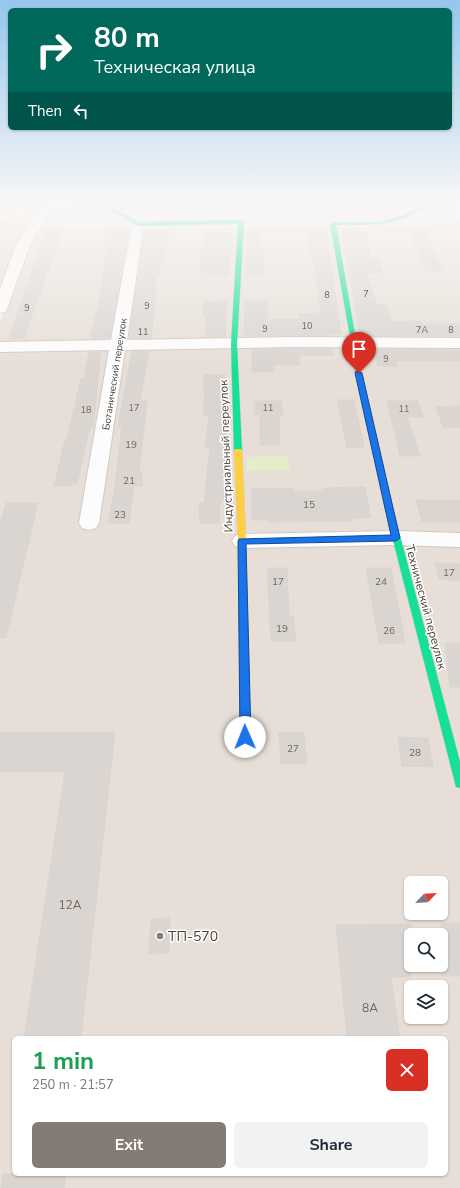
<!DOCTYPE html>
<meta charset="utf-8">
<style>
:root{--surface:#fff;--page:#f2f2f3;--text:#1f2937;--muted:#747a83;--accent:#847c74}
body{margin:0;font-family:"Nunito Sans",sans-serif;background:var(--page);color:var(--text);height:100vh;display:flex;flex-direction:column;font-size:15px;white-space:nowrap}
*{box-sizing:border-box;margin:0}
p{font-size:13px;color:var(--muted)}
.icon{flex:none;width:22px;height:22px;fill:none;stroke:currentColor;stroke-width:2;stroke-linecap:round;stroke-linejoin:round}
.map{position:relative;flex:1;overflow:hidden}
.drawer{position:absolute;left:12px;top:1036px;width:436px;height:140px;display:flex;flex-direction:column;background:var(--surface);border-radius:6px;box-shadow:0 1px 3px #0004}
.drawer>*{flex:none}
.banner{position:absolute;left:8px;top:8px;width:444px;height:122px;border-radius:6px;box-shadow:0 1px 3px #0004;background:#00695c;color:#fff;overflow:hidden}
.needle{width:26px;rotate:65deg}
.buttons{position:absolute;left:404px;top:876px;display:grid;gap:8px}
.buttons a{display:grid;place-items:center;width:44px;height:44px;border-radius:6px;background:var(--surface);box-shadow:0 1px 3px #0004;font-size:20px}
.pin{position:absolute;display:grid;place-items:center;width:34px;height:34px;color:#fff;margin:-41px -17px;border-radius:50% 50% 50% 0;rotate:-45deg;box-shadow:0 0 4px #0007}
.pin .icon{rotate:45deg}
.me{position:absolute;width:44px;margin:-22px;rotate:359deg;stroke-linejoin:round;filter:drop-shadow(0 0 3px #0008)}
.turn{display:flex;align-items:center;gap:14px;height:84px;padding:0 20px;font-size:18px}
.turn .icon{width:52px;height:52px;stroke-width:2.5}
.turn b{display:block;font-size:28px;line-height:34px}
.then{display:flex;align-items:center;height:38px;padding:0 20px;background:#0003;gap:8px;font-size:15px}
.round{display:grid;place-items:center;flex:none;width:42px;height:42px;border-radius:6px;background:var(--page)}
.overview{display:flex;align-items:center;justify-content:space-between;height:68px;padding:0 20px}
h1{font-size:24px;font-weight:700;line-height:30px;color:#1e9e55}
.action{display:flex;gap:8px;margin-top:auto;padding:8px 20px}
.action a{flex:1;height:46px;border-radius:6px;background:var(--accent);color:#fff;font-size:16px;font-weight:700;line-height:46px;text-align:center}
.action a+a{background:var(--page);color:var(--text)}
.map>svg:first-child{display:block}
.residential{fill:#e7dfd7;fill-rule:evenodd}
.green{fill:#e4edc8}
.building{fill:#dad5d1;stroke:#dad5d0}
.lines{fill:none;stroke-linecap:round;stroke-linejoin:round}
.street-casing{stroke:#cfcac6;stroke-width:2}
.fast-casing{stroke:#d3ccc2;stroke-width:1}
.slow-casing{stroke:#d3ccc2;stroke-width:1}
.street{fill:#fdfcfc;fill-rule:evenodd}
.fast{fill:#16e098;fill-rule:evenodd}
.slow{fill:#ffcf43;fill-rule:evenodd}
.route{fill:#1a73e8;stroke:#114b97}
.poi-dot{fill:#847c74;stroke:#fff;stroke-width:1.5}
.labels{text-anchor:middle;stroke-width:3;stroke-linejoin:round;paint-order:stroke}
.far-number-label{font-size:9px;fill:#6f665e}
.far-street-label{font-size:10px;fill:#493f35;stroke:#fff}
.number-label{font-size:10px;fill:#6f665e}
.street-label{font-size:12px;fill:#493f35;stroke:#fff}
.near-number-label{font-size:12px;fill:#6f665e}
.near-poi-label{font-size:14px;fill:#493f35;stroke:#fff;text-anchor:start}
</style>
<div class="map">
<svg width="460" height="1188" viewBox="0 0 460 1188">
<rect width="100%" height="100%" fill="#f2eeea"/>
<g class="residential">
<path d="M 40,216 L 0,293 L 0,222 Z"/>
<path d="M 460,226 L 460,1188 L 0,1188 L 0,323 L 29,245 L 39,229 ZM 411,883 L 441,883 L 441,913 L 411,913 ZM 411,935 L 441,935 L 441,965 L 411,965 ZM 411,987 L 441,987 L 441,1017 L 411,1017 ZM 14,1038 L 446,1038 L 446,1174 L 14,1174 Z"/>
</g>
<path class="green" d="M 288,456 L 290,470 L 247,471 L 246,457 Z"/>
<g class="building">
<path d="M 307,229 L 326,230 L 341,334 L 329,334 L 330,336 L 244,336 L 245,301 L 268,301 L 268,320 L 300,319 L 299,314 L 321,313 L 316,273 L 312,255 L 310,255 Z"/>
<path d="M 107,230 L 129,230 L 110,338 L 92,338 L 90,337 L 100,298 L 107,248 L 103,248 Z"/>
<path d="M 342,230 L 366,231 L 371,259 L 379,259 L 383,273 L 367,273 L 376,304 L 387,305 L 391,322 L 420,321 L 422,324 L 460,324 L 460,336 L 371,336 L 371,334 L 360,334 Z"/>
<path d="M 409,230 L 426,230 L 442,271 L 426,271 Z"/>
<path d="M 46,231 L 62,231 L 39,296 L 32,296 L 38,298 L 24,339 L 9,339 Z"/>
<path d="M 145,231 L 170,231 L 165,258 L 162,258 L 159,275 L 155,275 L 155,302 L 151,338 L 129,338 Z"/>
<path d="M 204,232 L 232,233 L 229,275 L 206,275 L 206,272 L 200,272 Z"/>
<path d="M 248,233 L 260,233 L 260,248 L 263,248 L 264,275 L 246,275 Z"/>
<path d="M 227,301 L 225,337 L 205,337 L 206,317 L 203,317 L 204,302 Z"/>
<path d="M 252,349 L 332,349 L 333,355 L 299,355 L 300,365 L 273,365 L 273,372 L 252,372 Z"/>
<path d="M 374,349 L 460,350 L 460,361 L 396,361 L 397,366 L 378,366 Z"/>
<path d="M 132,351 L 149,351 L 140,401 L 147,401 L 139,472 L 142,472 L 142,486 L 134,486 L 129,523 L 108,523 L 114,493 L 122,427 L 118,427 Z"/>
<path d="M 89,352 L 101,352 L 93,427 L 90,427 L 77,484 L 72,484 L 71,486 L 54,486 L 65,440 L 67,440 L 81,378 L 84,378 Z"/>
<path d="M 204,375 L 225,375 L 224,433 L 226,433 L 224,474 L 226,474 L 225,495 L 219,508 L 220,523 L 200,523 L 199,503 L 204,503 L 210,447 L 205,447 L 209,416 L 203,415 L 205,390 L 203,390 Z"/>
<path d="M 337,400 L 354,400 L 364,447 L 347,448 Z"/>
<path d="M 254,401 L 281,401 L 283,415 L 279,415 L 280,445 L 260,445 L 260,415 L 254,415 Z"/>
<path d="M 387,401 L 418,401 L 423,417 L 407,417 L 420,456 L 400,456 Z"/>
<path d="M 460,406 L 460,427 L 443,427 L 436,407 Z"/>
<path d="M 365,487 L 371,518 L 352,518 L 353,521 L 270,522 L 270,520 L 252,520 L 251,489 L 293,488 L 293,491 L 323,491 L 323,488 Z"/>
<path d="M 416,500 L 460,500 L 460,522 L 422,522 Z"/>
<path d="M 6,503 L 38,503 L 6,638 L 0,637 L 0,524 Z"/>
<path d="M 435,563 L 460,564 L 460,581 L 439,579 Z"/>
<path d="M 267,568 L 287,568 L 289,616 L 293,616 L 296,641 L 271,641 Z"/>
<path d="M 366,568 L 391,568 L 405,643 L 379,643 Z"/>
<path d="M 445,643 L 460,643 L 460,687 L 450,687 Z"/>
<path d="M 0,732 L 115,732 L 81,1038 L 24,1038 L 65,772 L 0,772 Z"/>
<path d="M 279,732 L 304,732 L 307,764 L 281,764 Z"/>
<path d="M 398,737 L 428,738 L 433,767 L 402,766 Z"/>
<path d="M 170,918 L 169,953 L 149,954 L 151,919 Z"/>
<rect x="441" y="923" width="19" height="53"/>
<path d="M 411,924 L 411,977 L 391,977 L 400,1038 L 347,1038 L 336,925 Z"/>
<path d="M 3,1174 L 66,1174 L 64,1188 L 1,1188 Z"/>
</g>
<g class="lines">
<defs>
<g id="street">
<path d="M 61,202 L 88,202 L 86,205 L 82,206 L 50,211 L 30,245 L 7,309 L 5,312 L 0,313 L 0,289 L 16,245 L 36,213 L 0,220 L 0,212 Z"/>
<path d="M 452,202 L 460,202 L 460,221 L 456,220 L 451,212 Z"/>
<path d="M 138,220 L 142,221 L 144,224 L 127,340 L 292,337 L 460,338 L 460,348 L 292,347 L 125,350 L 99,523 L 96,528 L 89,530 L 82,528 L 79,523 L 109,350 L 0,352 L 0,342 L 111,340 L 132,224 L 134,221 Z"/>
<path d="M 396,531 L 460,533 L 460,547 L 396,545 L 242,548 L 235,546 L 232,541 L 235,536 L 242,534 Z"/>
</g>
<g id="fast">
<path d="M 96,202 L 102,202 L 139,222 L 241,220 L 244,222 L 237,344 L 242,451 L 241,453 L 235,453 L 234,451 L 231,344 L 238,224 L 138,226 Z"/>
<path d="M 425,202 L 430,202 C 402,228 371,224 336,225 L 361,369 L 358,371 L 356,370 L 330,224 L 333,222 C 352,222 373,225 392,219 C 404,216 414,209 425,202 Z"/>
<path d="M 388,502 L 392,505 L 460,762 L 460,788 L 456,787 L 455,783 L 384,505 Z"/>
</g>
<g id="slow">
<path d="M 358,367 L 361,369 L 392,505 L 388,508 L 384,505 L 355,369 Z"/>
<path d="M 235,449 L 241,449 L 242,451 L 246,541 L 250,737 L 249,740 L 245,742 L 241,740 L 240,737 L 238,541 L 234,451 Z"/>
</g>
</defs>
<use href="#street" class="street-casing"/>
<use href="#fast" class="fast-casing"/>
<use href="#slow" class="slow-casing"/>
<use href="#street" class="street"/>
<use href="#fast" class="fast"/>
<use href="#slow" class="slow"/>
</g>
<linearGradient id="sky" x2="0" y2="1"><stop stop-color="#94c7ec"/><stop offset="0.55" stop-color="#f9f7f6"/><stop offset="1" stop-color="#f9f7f6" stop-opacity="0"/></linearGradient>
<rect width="460" height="368" fill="url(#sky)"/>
<path class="route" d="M 356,371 L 362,373 L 400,538 L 396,541 L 246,544 L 251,737 L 249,740 L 245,742 L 242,740 L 240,737 L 238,541 L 239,539 L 391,535 L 355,373 Z"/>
<circle class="poi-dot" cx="160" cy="936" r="4"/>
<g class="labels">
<g class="far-number-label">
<text x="366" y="297">7</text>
<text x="327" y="298">8</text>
<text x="147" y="309">9</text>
<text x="27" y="311">9</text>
<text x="307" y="329">10</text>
<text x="265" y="332">9</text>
<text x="422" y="333">7А</text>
<text x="451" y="333">8</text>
<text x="143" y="335">11</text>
<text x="386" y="362">9</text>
<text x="134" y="411">17</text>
<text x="268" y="411">11</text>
<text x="404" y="412">11</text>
<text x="86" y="413">18</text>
</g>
<g class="far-street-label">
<text transform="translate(114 374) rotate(-81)" y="4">Ботанический переулок</text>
</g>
<g class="number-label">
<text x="131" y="448">19</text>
<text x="129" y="484">21</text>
<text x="309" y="508">15</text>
<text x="120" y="518">23</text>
<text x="449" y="576">17</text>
<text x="278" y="585">17</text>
<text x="381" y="585">24</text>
<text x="282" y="632">19</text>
<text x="389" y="634">26</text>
<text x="293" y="752">27</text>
<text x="415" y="756">28</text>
</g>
<g class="street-label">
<text transform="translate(226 456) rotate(-92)" y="4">Индустриальный переулок</text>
<text transform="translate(426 607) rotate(75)" y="4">Технический переулок</text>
</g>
<g class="near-number-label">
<text x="70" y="909">12А</text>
<text x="370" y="1012">8А</text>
</g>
<g class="near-poi-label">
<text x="168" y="941">ТП-570</text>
</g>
</g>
</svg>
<div class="buttons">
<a><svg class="needle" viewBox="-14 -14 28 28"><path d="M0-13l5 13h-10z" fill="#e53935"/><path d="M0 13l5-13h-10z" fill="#747a83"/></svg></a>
<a><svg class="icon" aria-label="search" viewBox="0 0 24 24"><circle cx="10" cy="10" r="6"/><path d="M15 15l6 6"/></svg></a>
<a><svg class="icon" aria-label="layers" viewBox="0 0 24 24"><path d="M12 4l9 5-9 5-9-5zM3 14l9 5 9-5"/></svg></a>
</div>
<div class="pin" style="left:359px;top:373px;background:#d93025"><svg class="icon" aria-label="arrive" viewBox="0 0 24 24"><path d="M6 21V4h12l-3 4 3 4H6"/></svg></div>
<svg class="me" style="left:245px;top:737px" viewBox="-20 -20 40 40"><circle r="19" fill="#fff"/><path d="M0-13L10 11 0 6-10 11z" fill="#1a73e8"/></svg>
<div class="banner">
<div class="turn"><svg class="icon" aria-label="right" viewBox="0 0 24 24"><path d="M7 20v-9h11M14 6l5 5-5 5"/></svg><div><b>80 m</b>Техническая улица</div></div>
<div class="then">Then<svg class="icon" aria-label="left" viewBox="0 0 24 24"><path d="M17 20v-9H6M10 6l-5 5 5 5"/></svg></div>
</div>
<section class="drawer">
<div class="overview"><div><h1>1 min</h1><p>250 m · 21:57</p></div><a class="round" style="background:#d93025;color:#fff"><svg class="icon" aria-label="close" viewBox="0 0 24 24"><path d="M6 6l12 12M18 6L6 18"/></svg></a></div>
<div class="action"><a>Exit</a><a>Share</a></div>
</section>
</div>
